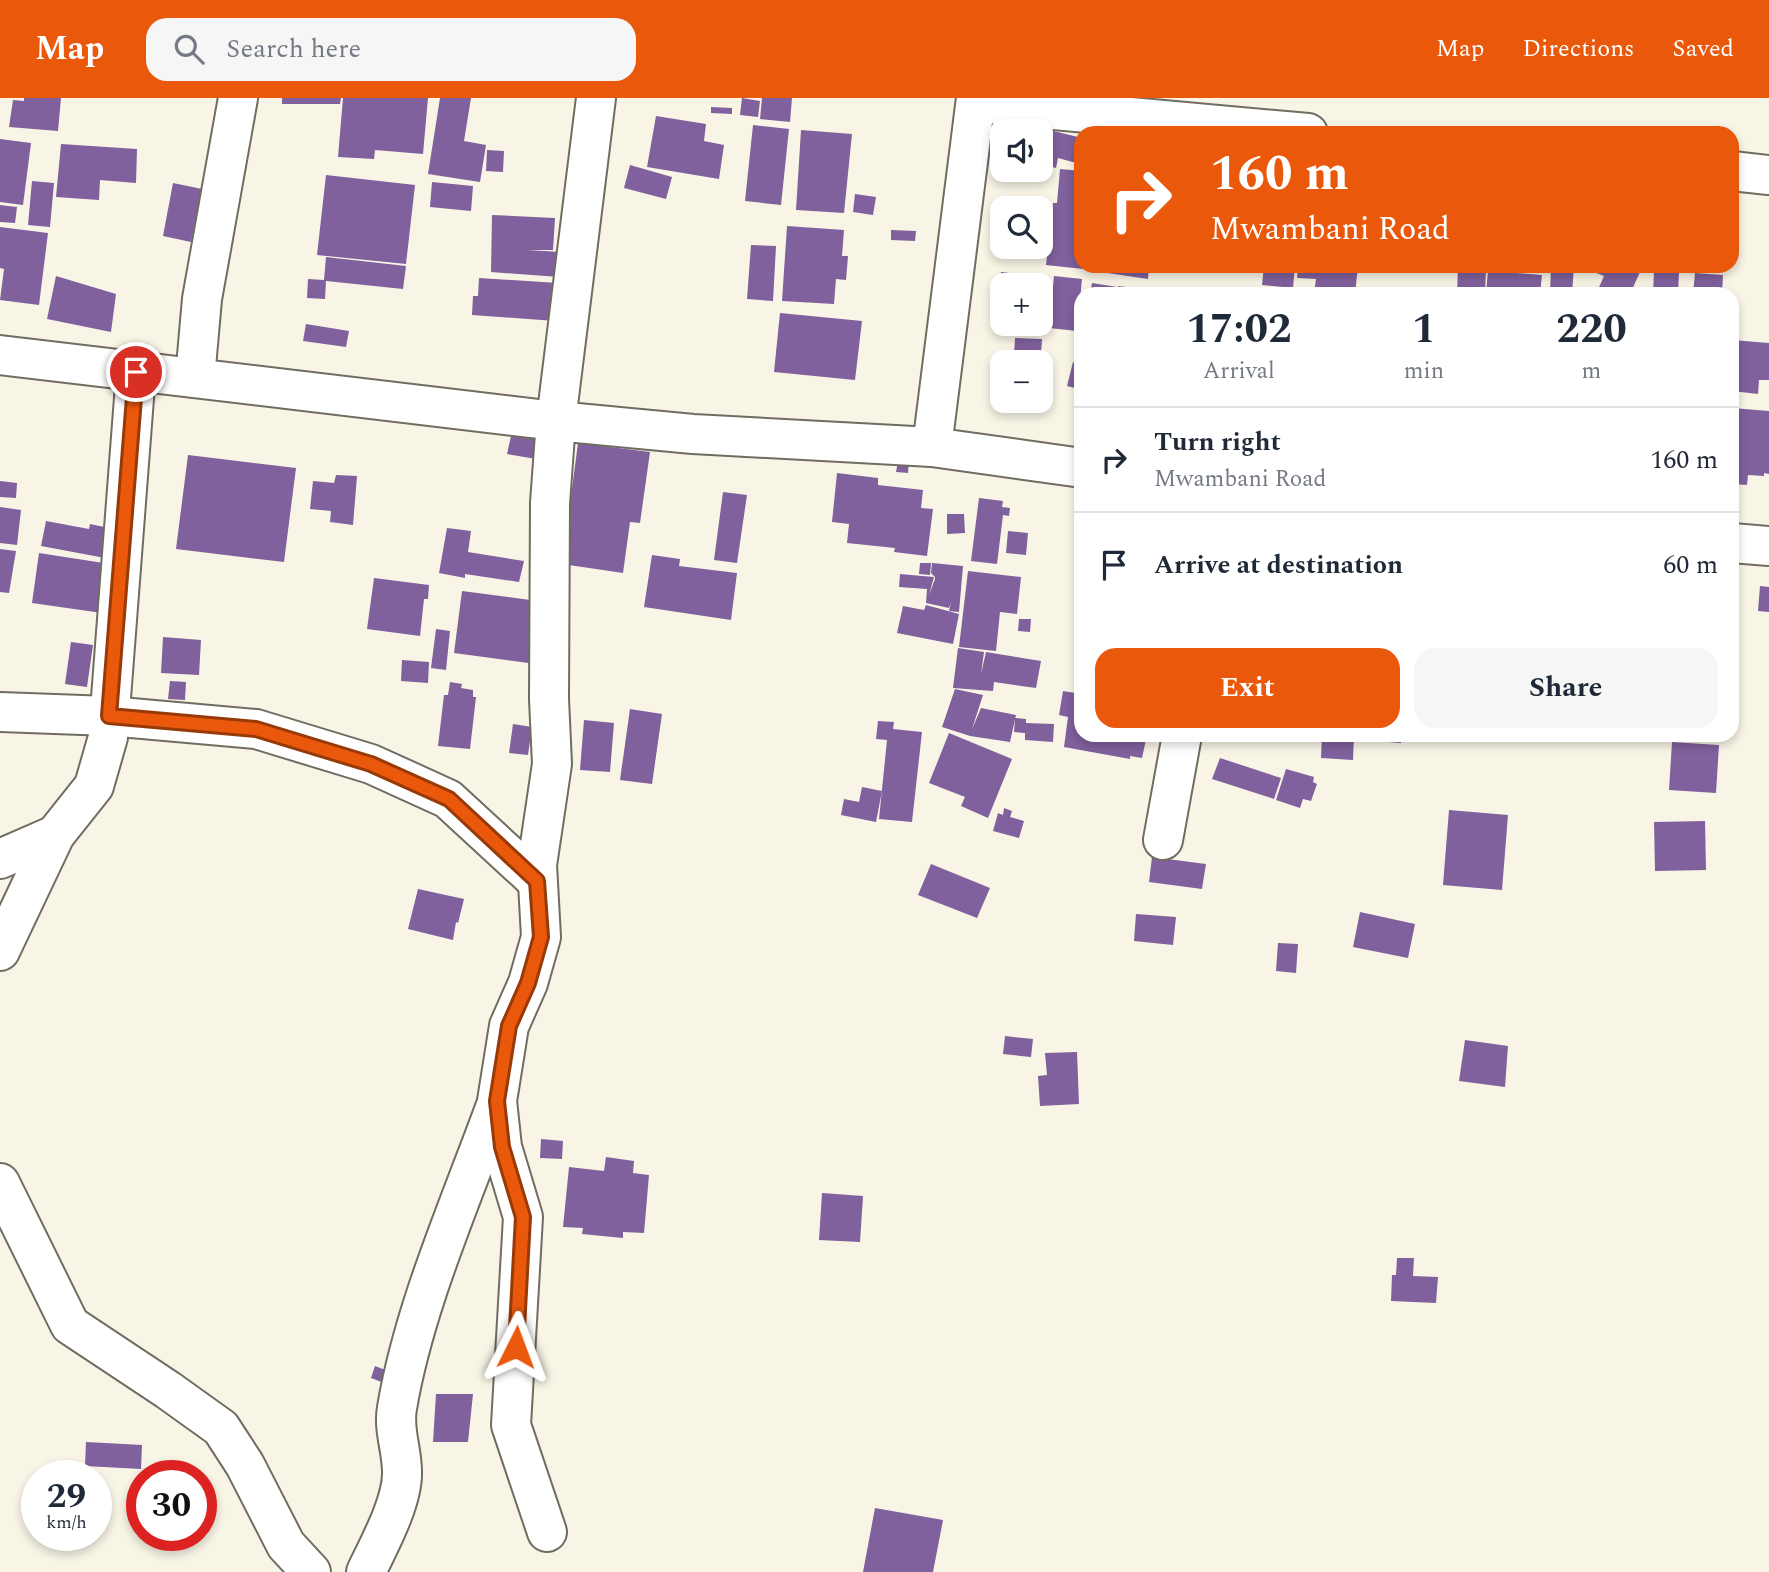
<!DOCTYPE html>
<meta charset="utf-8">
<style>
:root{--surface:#fff;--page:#f6f6f7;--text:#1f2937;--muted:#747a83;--line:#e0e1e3;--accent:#ea580c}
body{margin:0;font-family:Spectral,serif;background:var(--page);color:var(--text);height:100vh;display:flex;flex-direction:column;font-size:26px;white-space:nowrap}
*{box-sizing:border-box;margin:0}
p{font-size:23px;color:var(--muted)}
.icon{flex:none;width:38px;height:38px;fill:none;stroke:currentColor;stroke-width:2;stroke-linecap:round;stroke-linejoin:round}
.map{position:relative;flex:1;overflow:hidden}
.drawer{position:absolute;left:1074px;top:189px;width:665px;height:455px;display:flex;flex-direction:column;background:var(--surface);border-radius:21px;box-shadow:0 4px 10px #0003}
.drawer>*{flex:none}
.banner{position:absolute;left:1074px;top:28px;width:665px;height:147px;border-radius:21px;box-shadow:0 4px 10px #0003;background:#ea580c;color:#fff;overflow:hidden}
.controls{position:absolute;left:990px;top:21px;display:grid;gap:14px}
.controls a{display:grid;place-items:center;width:63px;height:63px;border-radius:14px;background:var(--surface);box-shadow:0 4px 10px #0003;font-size:35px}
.speed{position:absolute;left:21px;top:1362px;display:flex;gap:14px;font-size:35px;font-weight:700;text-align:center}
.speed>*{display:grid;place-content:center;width:91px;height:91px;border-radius:50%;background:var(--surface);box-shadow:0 4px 10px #0003;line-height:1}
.speed small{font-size:18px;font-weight:400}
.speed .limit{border:10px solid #d22;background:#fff;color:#111}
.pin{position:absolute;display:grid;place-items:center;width:60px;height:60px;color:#fff;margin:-30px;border:4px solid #fff;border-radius:50%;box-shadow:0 2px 7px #0007}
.me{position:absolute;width:77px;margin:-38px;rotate:3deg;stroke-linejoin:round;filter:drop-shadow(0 0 5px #0008)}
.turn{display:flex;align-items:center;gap:24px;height:147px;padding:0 21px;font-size:32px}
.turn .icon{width:91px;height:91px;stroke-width:2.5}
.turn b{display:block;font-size:49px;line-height:60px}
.eta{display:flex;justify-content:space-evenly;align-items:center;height:119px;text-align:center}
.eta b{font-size:42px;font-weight:700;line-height:49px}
.action{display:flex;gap:14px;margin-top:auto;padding:14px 21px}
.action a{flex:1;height:80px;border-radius:21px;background:var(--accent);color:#fff;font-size:28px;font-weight:700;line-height:80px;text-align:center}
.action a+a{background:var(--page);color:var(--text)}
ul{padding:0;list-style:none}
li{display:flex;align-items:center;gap:21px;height:105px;padding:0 21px;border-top:2px solid var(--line)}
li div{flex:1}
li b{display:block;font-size:26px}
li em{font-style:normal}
header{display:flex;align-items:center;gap:42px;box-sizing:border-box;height:98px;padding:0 35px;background:var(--accent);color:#fff}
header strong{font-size:33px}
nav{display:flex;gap:38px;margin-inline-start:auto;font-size:24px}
.search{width:490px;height:63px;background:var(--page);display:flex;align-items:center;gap:18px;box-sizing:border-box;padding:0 24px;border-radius:21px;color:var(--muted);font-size:26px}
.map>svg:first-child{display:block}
.building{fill:#80609d}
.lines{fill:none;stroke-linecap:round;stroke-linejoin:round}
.street-casing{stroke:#706c60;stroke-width:42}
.street{stroke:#fff;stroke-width:38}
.route-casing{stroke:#983908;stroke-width:18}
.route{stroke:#ea580c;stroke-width:12}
</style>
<header>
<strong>Map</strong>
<div class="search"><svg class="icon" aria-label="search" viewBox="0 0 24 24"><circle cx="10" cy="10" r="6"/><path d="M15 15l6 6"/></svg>Search here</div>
<nav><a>Map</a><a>Directions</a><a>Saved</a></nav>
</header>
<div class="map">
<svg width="1769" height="1474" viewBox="0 0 1769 1474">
<rect width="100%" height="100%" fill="#f8f5e6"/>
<g class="building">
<path d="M 24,0 L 61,0 L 58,33 L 9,29 L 13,2 L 24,3 Z"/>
<path d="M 282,0 L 341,0 L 340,6 L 282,6 Z"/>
<path d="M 343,0 L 428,0 L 423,56 L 375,52 L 374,61 L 338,59 Z"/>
<path d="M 440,0 L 471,0 L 464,43 L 486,47 L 480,84 L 428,76 Z"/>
<path d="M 742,0 L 760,3 L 758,19 L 740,17 Z"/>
<path d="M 762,0 L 792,0 L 790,24 L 760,21 Z"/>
<path d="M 711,9 L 732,10 L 732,16 L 711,15 Z"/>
<path d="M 656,18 L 706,26 L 704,43 L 724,47 L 719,81 L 647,69 Z"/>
<path d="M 753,27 L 789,31 L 781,107 L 745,103 Z"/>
<path d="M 1029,27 L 1082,40 L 1080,66 L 1058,60 L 1056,70 L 1041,66 L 1041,33 L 1027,33 Z"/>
<path d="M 801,32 L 852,36 L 844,115 L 796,112 Z"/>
<path d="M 0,41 L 31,45 L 23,107 L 0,104 Z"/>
<path d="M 61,46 L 137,51 L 136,85 L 100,82 L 99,102 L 56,99 Z"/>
<path d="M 487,52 L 504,53 L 503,74 L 486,73 Z"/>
<path d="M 630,67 L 672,79 L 666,101 L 624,90 Z"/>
<path d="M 1060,71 L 1082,73 L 1083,171 L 1046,167 L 1053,105 L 1057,105 Z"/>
<path d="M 326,77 L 415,87 L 406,166 L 317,157 Z"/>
<path d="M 32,83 L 54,85 L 50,129 L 28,127 Z"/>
<path d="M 432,84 L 473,88 L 471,113 L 430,109 Z"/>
<path d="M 173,85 L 202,91 L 191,144 L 163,138 Z"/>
<path d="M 855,96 L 876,99 L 873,117 L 853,114 Z"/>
<path d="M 0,107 L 17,109 L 15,125 L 0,124 Z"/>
<path d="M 492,117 L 555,120 L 553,152 L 527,152 L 561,154 L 559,179 L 491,174 Z"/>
<path d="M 787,128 L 844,132 L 842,158 L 848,158 L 846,182 L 836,181 L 834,206 L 782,203 Z"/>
<path d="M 0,129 L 48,135 L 39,207 L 0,202 L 4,171 L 0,170 Z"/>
<path d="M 891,132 L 916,133 L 915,143 L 891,142 Z"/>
<path d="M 751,147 L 776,148 L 773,203 L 747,201 Z"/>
<path d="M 326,159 L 406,168 L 403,191 L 326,183 L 325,201 L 307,200 L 308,181 L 324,182 Z"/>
<path d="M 1094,168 L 1149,168 L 1148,181 L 1094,173 Z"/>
<path d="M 1264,168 L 1295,168 L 1293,190 L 1262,187 Z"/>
<path d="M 1298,168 L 1358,168 L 1355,196 L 1314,196 L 1316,181 L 1297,180 Z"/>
<path d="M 1458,168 L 1491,168 L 1491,173 L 1542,177 L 1540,196 L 1486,196 L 1488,172 L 1486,172 L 1485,196 L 1457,196 Z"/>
<path d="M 1551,168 L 1574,168 L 1572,196 L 1550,196 Z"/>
<path d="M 1597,168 L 1627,168 L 1640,174 L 1630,196 L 1596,196 L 1604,178 L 1594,174 Z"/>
<path d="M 1654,173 L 1679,174 L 1678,196 L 1653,196 Z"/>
<path d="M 1001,174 L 1027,177 L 1026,187 L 1003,187 L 1003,222 L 995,221 Z"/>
<path d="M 1695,175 L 1723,177 L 1722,196 L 1693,196 Z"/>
<path d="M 56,178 L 116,196 L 111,234 L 47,221 Z"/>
<path d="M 1054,178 L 1082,181 L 1077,233 L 1049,230 Z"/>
<path d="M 479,180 L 558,185 L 555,223 L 472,217 L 473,198 L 478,198 Z"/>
<path d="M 1092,185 L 1117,189 L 1116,196 L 1090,196 Z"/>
<path d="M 1118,188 L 1166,194 L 1166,196 L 1117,196 Z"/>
<path d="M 780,215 L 862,223 L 855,282 L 774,274 Z"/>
<path d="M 306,226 L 349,233 L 346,249 L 303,243 Z"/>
<path d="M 1081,235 L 1082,235 L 1082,260 L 1075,258 Z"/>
<path d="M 1015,240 L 1042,241 L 1041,256 L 1014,256 Z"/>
<path d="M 1732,242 L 1769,245 L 1769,282 L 1759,282 L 1758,296 L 1732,293 Z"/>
<path d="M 1073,264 L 1082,266 L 1082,292 L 1067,288 Z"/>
<path d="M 1732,310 L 1769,313 L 1769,376 L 1764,375 L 1764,378 L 1748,377 L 1747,387 L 1732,386 Z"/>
<path d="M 516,333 L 539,334 L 536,361 L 507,356 L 511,338 Z"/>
<path d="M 578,345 L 650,354 L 640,425 L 630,424 L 623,475 L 562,466 Z"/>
<path d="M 188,357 L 296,370 L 284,464 L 176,451 Z"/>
<path d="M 898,363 L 909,364 L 908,375 L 896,374 Z"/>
<path d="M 837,375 L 878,380 L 878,387 L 923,392 L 921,410 L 933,411 L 927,458 L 894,454 L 895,450 L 847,445 L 849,426 L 832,424 Z"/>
<path d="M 336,377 L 357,378 L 353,427 L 330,424 L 331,413 L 310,411 L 313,383 L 334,385 Z"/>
<path d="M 0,383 L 17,385 L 16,400 L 0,399 Z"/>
<path d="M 723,394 L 747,397 L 737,465 L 714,462 Z"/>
<path d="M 979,400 L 1003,403 L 1002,409 L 1010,410 L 1009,418 L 1003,417 L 997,466 L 971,463 Z"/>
<path d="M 0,409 L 21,412 L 17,447 L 0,445 Z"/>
<path d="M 947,416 L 964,416 L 965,435 L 947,436 Z"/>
<path d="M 46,423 L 89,431 L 90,426 L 109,430 L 105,460 L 41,448 Z"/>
<path d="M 447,430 L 471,433 L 468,454 L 524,463 L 519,484 L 465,476 L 465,480 L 439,475 Z"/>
<path d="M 1008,433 L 1028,435 L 1026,457 L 1006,455 Z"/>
<path d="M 0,451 L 16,453 L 9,495 L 0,494 Z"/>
<path d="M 39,455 L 110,466 L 102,515 L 32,505 Z"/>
<path d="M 652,457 L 680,461 L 679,468 L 737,475 L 731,522 L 644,509 Z"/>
<path d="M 920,465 L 931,465 L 930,477 L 919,476 Z"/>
<path d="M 932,465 L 963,468 L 959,514 L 949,513 L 951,504 L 949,510 L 926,505 L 927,491 L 899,489 L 900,476 L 934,479 L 929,497 L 935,481 L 935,479 L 931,475 Z"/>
<path d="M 968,473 L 1021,479 L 1017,516 L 1000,514 L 996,553 L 959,549 Z"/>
<path d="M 374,480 L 429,487 L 428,501 L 424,501 L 420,538 L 367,531 Z"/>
<path d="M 1760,488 L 1769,489 L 1769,514 L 1758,513 Z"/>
<path d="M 462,493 L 545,504 L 536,566 L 454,555 Z"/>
<path d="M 926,507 L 959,516 L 953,546 L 897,535 L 903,508 L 924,512 Z"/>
<path d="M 1019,521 L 1031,521 L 1030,534 L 1018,533 Z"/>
<path d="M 436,531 L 450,533 L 446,572 L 431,570 Z"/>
<path d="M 163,539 L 201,542 L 199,577 L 161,575 Z"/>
<path d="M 71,544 L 93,547 L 87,589 L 65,586 Z"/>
<path d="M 958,550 L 984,554 L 981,576 L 986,554 L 1041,563 L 1036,590 L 994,584 L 993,593 L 953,590 Z"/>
<path d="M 402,562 L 429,564 L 428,585 L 401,583 Z"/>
<path d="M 170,583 L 186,584 L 185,602 L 168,601 Z"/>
<path d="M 450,584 L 462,586 L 461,590 L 473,592 L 473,599 L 476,599 L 470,651 L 438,648 L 444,597 L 448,597 Z"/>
<path d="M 955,591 L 983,597 L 972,631 L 981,610 L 1016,617 L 1010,644 L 970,638 L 942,629 Z"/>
<path d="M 1063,593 L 1082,596 L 1082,637 L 1147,637 L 1142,660 L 1130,658 L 1130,661 L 1064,649 L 1068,619 L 1059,617 Z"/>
<path d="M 630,611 L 662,616 L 652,686 L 620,682 Z"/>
<path d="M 1015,620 L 1026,621 L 1026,625 L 1054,626 L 1053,644 L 1025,642 L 1025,635 L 1014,634 Z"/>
<path d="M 584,622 L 614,625 L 610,674 L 580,672 Z"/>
<path d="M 878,623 L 894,624 L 893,631 L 922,634 L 912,724 L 879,721 L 887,642 L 876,641 Z"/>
<path d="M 513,626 L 532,629 L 528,657 L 509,655 Z"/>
<path d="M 949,635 L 1012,661 L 988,720 L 961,708 L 965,699 L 929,685 Z"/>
<path d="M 1322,637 L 1354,637 L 1353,662 L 1321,660 Z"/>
<path d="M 1363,637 L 1402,637 L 1401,645 L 1362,642 Z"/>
<path d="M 1672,644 L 1719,647 L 1716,695 L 1669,692 Z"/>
<path d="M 1220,660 L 1281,680 L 1274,701 L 1212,681 Z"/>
<path d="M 1286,671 L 1314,679 L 1313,684 L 1317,686 L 1311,703 L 1303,701 L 1300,710 L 1276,702 Z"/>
<path d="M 862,689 L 882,693 L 876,724 L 841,717 L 844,701 L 859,704 Z"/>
<path d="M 1004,710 L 1012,713 L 1010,719 L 1024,723 L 1019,740 L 993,733 L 998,715 L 1003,717 Z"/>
<path d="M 1449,712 L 1508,717 L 1502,792 L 1443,787 Z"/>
<path d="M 1705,723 L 1706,772 L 1655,773 L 1654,724 Z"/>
<path d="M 1152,759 L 1206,766 L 1202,791 L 1149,784 Z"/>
<path d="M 931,766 L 990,790 L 977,820 L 918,797 Z"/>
<path d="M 418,791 L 464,801 L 458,825 L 456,824 L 453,842 L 408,831 Z"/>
<path d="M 1360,814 L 1415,826 L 1408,860 L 1353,849 Z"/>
<path d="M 1136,816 L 1176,819 L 1173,847 L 1134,843 Z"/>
<path d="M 1278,845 L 1298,846 L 1296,875 L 1276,873 Z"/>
<path d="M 1005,938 L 1033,941 L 1031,959 L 1003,956 Z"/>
<path d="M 1465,942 L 1508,948 L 1505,989 L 1459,983 Z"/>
<path d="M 1077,954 L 1079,1006 L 1040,1008 L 1038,978 L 1047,977 L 1045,955 Z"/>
<path d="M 541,1041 L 563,1043 L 562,1061 L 540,1060 Z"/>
<path d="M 606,1059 L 634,1063 L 633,1075 L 649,1077 L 644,1135 L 623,1134 L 623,1140 L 582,1136 L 583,1130 L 563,1129 L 569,1069 L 604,1073 Z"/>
<path d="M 822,1095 L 863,1098 L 860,1144 L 819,1142 Z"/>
<path d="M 1397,1160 L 1414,1160 L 1413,1178 L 1438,1179 L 1436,1205 L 1391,1203 L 1392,1177 L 1396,1177 Z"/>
<path d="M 375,1268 L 388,1273 L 384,1285 L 371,1280 Z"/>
<path d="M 436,1296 L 473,1296 L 468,1344 L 433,1344 Z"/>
<path d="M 86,1344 L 142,1347 L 141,1371 L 85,1368 Z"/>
<path d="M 875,1410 L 943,1422 L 933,1474 L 863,1474 Z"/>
</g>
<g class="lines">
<defs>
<g id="street">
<path d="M 976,0 L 932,349 L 1082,370"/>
<path d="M 976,5 L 1308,35"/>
<path d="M 1732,73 L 1769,77"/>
<path d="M 0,257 L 556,323 L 693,336 L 932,349"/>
<path d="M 195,280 L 202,201 L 238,0"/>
<path d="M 1732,445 L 1769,448"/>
<path d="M 0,614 L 109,618 L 256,631 L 371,666 L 448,701 L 537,783"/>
<path d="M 1163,742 L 1182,637"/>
<path d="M 0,761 L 55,737"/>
<path d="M 0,853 L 55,737 L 94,688 L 108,639 L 136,274"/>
<path d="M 0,1085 L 70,1227 L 168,1292 L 221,1330 L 245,1367 L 286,1447 L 311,1474"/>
<path d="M 547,1434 L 511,1327 L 523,1119 L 502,1049 L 497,1003 L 509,928 L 528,885 L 541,839 L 537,767 L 552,666 L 549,601 L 550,405 L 556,323 L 596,0"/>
<path d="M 366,1474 C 379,1447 403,1403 402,1374 C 402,1351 393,1332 397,1310 C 414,1209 460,1106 495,1010"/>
</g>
</defs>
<use href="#street" class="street-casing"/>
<use href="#street" class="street"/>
</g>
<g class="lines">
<defs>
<path id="route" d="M 136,274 L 109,618 L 256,631 L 371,666 L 449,701 L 537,783 L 541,839 L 528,885 L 509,928 L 497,1003 L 502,1049 L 523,1119 L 516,1249"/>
</defs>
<use href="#route" class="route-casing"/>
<use href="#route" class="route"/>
</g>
</svg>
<div class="controls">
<a><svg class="icon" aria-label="sound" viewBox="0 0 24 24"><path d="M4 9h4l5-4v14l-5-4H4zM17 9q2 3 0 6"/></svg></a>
<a><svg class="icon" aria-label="search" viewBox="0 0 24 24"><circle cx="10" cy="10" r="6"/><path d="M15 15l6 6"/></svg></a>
<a>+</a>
<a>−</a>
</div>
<div class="speed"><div>29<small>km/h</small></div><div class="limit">30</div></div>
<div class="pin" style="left:136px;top:274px;background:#d93025"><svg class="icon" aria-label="arrive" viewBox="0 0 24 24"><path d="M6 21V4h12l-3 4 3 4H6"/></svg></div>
<svg class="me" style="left:516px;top:1249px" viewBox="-20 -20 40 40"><path d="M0-17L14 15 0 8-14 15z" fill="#ea580c" stroke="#fff" stroke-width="4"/></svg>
<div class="banner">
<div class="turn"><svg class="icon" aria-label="right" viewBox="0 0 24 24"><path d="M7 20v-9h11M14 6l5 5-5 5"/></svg><div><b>160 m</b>Mwambani Road</div></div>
</div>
<section class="drawer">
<div class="eta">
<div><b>17:02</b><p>Arrival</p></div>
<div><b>1</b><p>min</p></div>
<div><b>220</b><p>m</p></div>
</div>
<ul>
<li><svg class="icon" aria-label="right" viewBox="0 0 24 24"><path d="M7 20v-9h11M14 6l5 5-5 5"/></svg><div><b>Turn right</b><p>Mwambani Road</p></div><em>160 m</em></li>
<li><svg class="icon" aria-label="arrive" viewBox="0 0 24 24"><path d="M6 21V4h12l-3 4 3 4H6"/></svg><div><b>Arrive at destination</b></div><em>60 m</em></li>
</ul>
<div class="action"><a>Exit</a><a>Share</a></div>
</section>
</div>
